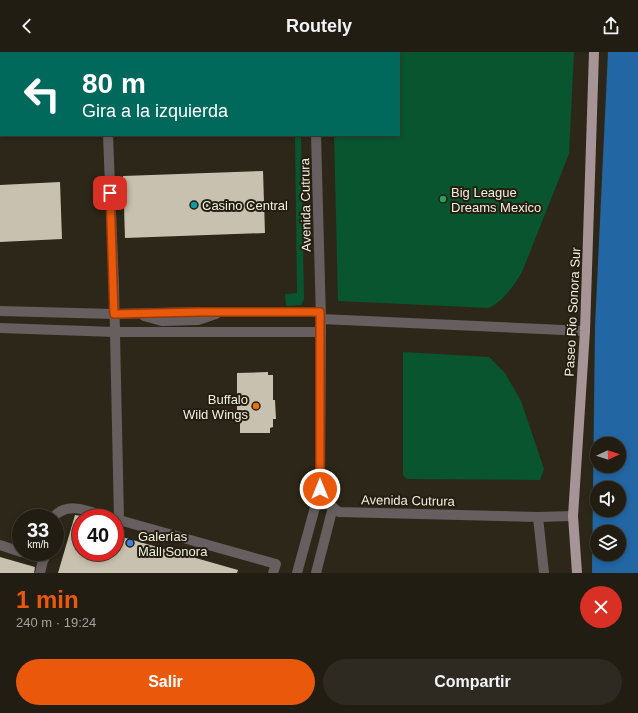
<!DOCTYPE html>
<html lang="es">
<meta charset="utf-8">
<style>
:root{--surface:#221d13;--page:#2e2a21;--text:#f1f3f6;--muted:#a2a2a0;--line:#3f3b33;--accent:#ea580c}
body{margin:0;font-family:Helvetica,sans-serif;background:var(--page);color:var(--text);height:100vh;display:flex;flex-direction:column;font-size:15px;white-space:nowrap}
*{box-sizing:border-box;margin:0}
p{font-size:13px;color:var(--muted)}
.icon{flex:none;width:22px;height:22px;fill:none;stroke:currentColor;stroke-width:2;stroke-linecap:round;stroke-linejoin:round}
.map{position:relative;height:521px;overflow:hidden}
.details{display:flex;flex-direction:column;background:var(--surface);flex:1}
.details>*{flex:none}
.banner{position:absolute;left:0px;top:0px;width:400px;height:84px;box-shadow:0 2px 6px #0003,0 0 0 1px var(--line);background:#00695c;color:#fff;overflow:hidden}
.needle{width:26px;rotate:87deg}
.controls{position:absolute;left:590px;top:385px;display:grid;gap:8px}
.controls a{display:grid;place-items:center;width:36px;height:36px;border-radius:50%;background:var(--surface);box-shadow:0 2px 6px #0003,0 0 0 1px var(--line);font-size:20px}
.speed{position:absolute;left:12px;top:457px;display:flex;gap:8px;font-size:20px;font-weight:700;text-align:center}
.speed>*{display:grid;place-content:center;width:52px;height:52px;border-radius:50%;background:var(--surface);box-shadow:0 2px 6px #0003,0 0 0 1px var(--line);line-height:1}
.speed small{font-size:10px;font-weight:400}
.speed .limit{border:6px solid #d22;background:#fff;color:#111}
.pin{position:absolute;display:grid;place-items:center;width:34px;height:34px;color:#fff;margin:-17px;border-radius:8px;box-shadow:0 2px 6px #0006}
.me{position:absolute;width:44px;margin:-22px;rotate:0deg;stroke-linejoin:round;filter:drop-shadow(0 0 3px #0008)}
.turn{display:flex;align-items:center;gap:14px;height:84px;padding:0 16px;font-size:18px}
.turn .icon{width:52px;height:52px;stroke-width:2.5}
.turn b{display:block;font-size:28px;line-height:34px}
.round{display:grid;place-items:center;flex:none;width:42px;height:42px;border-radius:21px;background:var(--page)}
.head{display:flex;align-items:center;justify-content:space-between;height:68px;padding:0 16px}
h1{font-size:24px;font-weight:600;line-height:30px;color:var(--accent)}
.button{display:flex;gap:8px;margin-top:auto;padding:8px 16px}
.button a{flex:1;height:46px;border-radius:24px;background:var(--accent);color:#fff;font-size:16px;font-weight:600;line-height:46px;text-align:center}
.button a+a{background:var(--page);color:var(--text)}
header{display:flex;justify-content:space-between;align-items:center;height:52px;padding:0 16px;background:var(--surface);font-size:18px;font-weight:600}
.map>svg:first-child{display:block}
.green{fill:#08552f}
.water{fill:#2266a3;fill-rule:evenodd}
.building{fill:#c9c1af}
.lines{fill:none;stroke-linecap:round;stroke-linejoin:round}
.minor{stroke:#675e5f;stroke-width:10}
.major{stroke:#a79496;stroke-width:10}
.route-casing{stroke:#983908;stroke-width:10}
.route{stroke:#ea580c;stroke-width:7}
.leisure-dot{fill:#2e9e5b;stroke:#231e10;stroke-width:1.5}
.culture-dot{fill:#0f9aa8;stroke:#231e10;stroke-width:1.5}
.food-dot{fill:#e8710a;stroke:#231e10;stroke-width:1.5}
.shop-dot{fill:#3f7fe0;stroke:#231e10;stroke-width:1.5}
.labels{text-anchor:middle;stroke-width:4;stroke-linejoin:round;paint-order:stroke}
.poi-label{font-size:13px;fill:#f1eee4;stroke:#231e10;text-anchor:start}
.street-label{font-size:13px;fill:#f1eee4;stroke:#231e10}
</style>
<header><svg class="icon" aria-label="back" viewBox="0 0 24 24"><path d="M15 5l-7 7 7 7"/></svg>Routely<svg class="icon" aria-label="share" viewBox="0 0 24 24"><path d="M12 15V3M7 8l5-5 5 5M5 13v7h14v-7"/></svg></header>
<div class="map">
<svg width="638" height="521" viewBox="0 0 638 521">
<rect width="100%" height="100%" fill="#2d2719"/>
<g class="green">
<path d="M 332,0 L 574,0 L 569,102 L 522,220 C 513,235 505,247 489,256 L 338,249 L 334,83 L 399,83 L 399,1 Z"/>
<path d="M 295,83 L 301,83 L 304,247 L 301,253 L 286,254 L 285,242 L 297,241 Z"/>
<path d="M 403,300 L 489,305 L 505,321 L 521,349 L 544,417 L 540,428 L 407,427 L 403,423 Z"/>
</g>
<path class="water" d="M 608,0 L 638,0 L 638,521 L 592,521 L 595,274 ZM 597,392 L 619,392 L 619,414 L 597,414 ZM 597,436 L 619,436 L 619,458 L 597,458 ZM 597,480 L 619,480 L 619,502 L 597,502 Z"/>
<g class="building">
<path d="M 263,119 L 265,181 L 125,186 L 123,124 Z"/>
<path d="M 60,130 L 62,187 L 0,190 L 0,133 Z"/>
<path d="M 268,320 L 268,323 L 273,323 L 273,348 L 275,348 L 276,367 L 273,367 L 273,375 L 270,376 L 270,381 L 240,381 L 240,359 L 237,359 L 237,321 Z"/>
<path d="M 75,463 L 81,464 L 81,500 L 115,500 L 115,483 L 238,518 L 237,521 L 58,521 Z"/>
<path d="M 0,505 L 35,515 L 34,521 L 0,521 Z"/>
</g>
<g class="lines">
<g class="minor">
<path d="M 8,0 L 8,1"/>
<path d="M 315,0 L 315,1"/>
<path d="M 106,1 L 106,0"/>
<path d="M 171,1 L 206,0"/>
<path d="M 0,6 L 1,6"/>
<path d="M 108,83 L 114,235 L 119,468 L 115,467"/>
<path d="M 316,83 L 321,267 L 320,437 L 324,449 L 339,460 L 538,465 L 573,464"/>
<path d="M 0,259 L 114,262 L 200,260 L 320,260"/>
<path d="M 144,264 L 162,269 L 198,268 L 216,262"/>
<path d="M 321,267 L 585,279"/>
<path d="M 0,276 L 115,280 L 321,280"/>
<path d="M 538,465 L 544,521"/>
<path d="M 53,466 C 67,447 93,461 111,466"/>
<path d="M 119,468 L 276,512 L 273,521"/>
<path d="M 0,493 L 21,500"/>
<path d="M 22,500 L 44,507"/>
<path d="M 40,521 L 45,500"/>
<path d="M 297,521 L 320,437"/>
<path d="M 316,521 L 333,455"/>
</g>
<path class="major" d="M 577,521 L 573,464 L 585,279 L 594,0"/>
</g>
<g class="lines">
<defs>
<path id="route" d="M 110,141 L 114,262 L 200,260 L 320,260 L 320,437"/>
</defs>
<use href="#route" class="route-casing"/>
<use href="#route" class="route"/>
</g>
<circle class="leisure-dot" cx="443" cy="147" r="4"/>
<circle class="culture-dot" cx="194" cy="153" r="4"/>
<circle class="food-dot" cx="256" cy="354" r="4"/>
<circle class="shop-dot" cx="130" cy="491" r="4"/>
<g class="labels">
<g class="poi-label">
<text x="451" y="145">Big League<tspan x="451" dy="15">Dreams Mexico</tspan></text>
<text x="202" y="158">Casino Central</text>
<text x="248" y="352" text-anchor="end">Buffalo<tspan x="248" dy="15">Wild Wings</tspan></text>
<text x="138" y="489">Galerías<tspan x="138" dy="15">Mall Sonora</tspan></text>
</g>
<g class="street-label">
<text transform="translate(305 153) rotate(-91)" y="5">Avenida Cutrura</text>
<text transform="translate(572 260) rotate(-87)" y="5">Paseo Rio Sonora Sur</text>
<text transform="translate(408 448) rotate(1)" y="5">Avenida Cutrura</text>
</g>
</g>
</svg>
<div class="controls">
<a><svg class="needle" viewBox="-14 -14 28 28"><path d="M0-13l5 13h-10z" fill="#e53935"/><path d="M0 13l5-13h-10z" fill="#a2a2a0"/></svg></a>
<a><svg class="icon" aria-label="sound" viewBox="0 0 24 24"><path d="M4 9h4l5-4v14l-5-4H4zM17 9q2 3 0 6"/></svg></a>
<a><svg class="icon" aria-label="layers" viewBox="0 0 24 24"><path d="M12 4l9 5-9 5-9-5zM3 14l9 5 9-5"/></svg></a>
</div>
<div class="speed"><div>33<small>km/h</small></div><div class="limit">40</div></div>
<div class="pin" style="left:110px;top:141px;background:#d93025"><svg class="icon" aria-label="arrive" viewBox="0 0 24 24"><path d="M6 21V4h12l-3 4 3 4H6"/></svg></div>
<svg class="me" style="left:320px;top:437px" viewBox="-20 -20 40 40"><circle r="17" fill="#ea580c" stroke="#fff" stroke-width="3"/><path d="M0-11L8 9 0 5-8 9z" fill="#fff"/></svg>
<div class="banner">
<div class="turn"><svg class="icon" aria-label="left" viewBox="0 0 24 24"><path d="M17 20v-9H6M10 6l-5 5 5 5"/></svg><div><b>80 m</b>Gira a la izquierda</div></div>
</div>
</div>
<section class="details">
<div class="head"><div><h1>1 min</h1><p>240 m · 19:24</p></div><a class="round" style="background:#d93025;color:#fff"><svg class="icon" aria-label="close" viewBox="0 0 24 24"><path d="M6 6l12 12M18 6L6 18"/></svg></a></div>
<div class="button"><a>Salir</a><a>Compartir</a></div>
</section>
